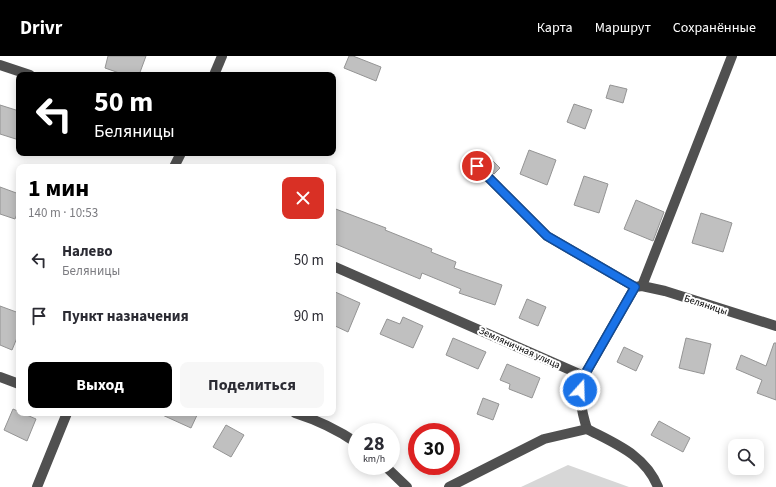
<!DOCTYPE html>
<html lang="ru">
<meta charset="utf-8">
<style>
:root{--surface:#fff;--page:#f7f7f7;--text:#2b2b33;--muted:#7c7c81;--accent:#000}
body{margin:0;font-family:"Source Sans 3",sans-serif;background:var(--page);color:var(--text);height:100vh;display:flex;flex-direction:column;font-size:15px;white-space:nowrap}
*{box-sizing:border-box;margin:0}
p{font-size:13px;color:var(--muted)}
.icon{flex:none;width:22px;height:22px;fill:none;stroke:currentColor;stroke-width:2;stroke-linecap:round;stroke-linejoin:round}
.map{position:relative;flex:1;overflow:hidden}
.drawer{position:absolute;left:16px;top:108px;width:320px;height:252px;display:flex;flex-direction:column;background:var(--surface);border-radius:8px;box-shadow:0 2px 10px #0003}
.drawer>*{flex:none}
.guide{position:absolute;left:16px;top:16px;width:320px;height:84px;border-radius:8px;box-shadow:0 2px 10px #0003;background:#000;color:#fff;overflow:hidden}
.buttons{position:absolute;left:728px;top:383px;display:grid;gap:8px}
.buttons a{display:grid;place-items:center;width:36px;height:36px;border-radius:8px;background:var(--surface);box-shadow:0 2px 10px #0003;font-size:20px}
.speed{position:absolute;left:348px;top:367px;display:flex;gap:8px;font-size:20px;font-weight:700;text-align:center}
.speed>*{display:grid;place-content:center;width:52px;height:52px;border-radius:50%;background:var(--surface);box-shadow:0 2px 10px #0003;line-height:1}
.speed small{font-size:10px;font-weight:400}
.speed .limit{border:6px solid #d22;background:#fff;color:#111}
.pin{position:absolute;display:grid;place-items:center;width:34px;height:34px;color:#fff;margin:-17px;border:2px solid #fff;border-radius:50%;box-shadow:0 1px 4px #0007}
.me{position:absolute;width:44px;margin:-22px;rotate:20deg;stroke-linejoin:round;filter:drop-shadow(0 0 3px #0008)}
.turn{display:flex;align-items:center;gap:14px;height:84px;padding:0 12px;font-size:18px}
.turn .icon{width:52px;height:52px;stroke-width:2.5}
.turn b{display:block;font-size:28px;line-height:34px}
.round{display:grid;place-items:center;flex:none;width:42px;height:42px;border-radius:8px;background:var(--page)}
.head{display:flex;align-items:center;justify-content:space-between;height:68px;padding:0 12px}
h1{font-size:24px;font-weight:700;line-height:30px;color:var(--accent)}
.primary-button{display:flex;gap:8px;margin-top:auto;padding:8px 12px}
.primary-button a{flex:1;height:46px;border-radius:8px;background:var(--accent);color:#fff;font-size:16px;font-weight:700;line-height:46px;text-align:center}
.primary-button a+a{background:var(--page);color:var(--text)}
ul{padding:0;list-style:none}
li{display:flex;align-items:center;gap:12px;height:56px;padding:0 12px}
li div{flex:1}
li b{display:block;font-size:15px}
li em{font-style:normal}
header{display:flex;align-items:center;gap:24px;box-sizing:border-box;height:56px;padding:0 20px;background:var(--accent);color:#fff}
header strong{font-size:19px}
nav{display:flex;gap:22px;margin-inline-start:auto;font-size:14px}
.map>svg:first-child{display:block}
.green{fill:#d7d7d7}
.building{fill:#c0c0c0;stroke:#949494}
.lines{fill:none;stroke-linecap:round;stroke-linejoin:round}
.minor{stroke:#505050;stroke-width:10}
.route-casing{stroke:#114b97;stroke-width:10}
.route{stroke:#1a73e8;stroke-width:7}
.labels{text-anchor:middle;stroke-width:4;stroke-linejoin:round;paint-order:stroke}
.street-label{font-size:10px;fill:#000;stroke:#fff}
</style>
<header>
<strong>Drivr</strong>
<nav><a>Карта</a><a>Маршрут</a><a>Сохранённые</a></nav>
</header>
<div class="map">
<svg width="776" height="431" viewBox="0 0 776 431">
<rect width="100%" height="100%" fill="#fff"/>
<path class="green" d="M 568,409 L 629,431 L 521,431 Z"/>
<g class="building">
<path d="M 108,0 L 146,0 L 139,19 L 125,19 L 105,12 Z"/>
<path d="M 349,0 L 353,0 L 381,11 L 376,25 L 344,12 Z"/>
<path d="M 610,29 L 627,33 L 623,47 L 606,42 Z"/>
<path d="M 574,48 L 592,54 L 585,73 L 567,66 Z"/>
<path d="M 0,49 L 19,55 L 19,84 L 0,78 Z"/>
<path d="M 529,94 L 556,104 L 547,129 L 520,118 Z"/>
<path d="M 487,99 L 500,112 L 494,118 L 481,105 Z"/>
<path d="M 584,120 L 608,128 L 599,157 L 574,149 Z"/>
<path d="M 0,131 L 19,138 L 19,153 L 15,163 L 0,158 Z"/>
<path d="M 636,144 L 664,156 L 653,185 L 624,173 Z"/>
<path d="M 333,152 L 386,172 L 385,174 L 432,193 L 431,196 L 456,206 L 454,212 L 502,229 L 495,249 L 459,237 L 461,233 L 422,217 L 420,223 L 333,187 Z"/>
<path d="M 701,157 L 732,167 L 723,196 L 692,187 Z"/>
<path d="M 333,235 L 360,247 L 348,276 L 333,269 Z"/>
<path d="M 527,243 L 546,251 L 538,270 L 519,262 Z"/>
<path d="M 0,250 L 19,257 L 19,277 L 12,294 L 0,289 Z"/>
<path d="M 403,261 L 423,270 L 413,292 L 380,278 L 387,263 L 400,268 Z"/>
<path d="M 453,282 L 486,296 L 478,313 L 446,299 Z"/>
<path d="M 686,282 L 711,288 L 704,318 L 679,312 Z"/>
<path d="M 774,287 L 776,287 L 776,344 L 757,337 L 762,324 L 736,313 L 741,299 L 766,310 Z"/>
<path d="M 624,291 L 643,300 L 636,315 L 617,306 Z"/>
<path d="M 507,308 L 540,322 L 532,342 L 509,333 L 510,328 L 500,324 Z"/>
<path d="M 483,342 L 499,348 L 493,364 L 477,358 Z"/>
<path d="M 13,353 L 36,363 L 27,385 L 4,374 Z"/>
<path d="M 158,357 L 198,357 L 191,372 Z"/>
<path d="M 659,365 L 690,382 L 683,396 L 651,379 Z"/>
<path d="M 226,369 L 244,379 L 231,401 L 213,391 Z"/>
</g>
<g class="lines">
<g class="minor">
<path d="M 0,9 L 30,19"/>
<path d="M 214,19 L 222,0"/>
<path d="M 477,110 L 547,180 L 635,231"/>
<path d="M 174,111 L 181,97"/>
<path d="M 333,210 L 584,320"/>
<path d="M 642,230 L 732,0"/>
<path d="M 0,321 L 19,328"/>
<path d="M 295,357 C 317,364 338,374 357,387"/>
<path d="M 587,373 C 581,353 578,340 584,320 L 635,231 L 642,230 L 665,235 L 776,270"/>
<path d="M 587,373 C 616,388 645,399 658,431"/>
<path d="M 385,410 L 407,431"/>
<path d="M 37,431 L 67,357"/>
<path d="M 449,431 L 544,383 L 587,373"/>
</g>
</g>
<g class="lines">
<defs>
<path id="route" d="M 477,110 L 547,180 L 635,231 L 584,320 L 580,334"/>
</defs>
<use href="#route" class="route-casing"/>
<use href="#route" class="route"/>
</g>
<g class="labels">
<g class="street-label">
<text transform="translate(706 248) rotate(18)" y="4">Беляницы</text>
<text transform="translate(520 291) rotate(24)" y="4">Земляничная улица</text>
</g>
</g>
</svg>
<div class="buttons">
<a><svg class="icon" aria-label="search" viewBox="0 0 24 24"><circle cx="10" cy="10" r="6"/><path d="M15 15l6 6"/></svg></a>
</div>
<div class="speed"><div>28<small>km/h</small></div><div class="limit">30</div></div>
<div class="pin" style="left:477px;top:110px;background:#d93025"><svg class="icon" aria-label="arrive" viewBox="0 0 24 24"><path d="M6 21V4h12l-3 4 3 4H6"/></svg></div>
<svg class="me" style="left:580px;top:334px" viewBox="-20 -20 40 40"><circle r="17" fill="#1a73e8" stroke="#fff" stroke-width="3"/><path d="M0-11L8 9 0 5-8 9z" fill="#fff"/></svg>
<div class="guide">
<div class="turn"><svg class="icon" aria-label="left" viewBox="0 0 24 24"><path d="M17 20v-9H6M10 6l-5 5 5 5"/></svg><div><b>50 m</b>Беляницы</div></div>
</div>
<section class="drawer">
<div class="head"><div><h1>1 мин</h1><p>140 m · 10:53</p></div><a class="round" style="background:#d93025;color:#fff"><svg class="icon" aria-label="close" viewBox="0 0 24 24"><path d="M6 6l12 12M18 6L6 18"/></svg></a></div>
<ul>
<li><svg class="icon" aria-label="left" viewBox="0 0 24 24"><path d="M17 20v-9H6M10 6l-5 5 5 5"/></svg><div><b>Налево</b><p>Беляницы</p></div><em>50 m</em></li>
<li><svg class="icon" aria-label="arrive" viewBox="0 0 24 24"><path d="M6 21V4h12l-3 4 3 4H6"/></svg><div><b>Пункт назначения</b></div><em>90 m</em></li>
</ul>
<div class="primary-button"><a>Выход</a><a>Поделиться</a></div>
</section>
</div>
